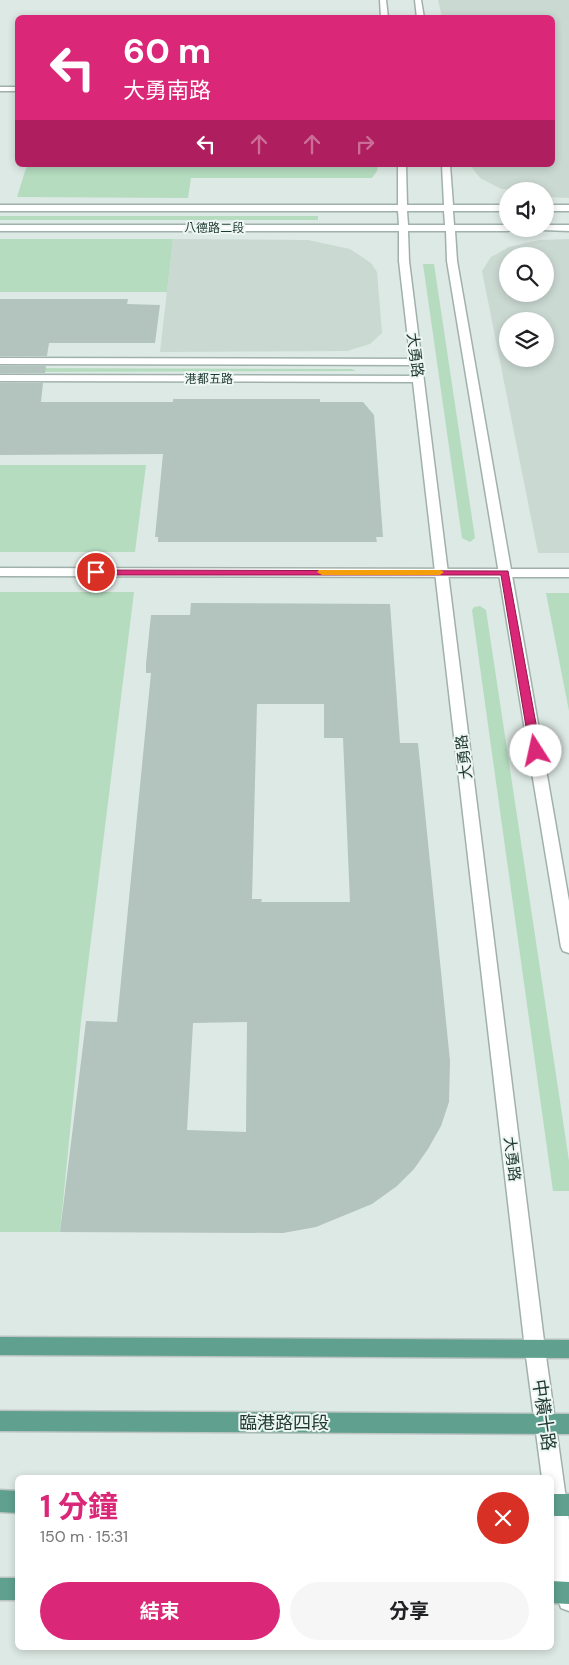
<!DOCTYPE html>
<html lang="zh-TW">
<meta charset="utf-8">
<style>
:root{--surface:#fff;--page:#f6f6f6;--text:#202124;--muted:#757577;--accent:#db2777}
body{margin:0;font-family:"DM Sans","Noto Sans TC",sans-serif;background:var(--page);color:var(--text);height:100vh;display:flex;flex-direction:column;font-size:19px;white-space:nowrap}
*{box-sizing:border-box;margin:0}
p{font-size:16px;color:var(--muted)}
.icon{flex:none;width:28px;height:28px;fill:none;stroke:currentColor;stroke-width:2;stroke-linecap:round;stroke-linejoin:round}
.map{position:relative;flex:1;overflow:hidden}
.side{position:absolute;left:15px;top:1475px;width:539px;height:175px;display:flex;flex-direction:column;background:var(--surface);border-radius:8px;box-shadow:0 2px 8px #0003}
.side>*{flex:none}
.hud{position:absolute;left:15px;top:15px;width:540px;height:152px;border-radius:8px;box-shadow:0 2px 8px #0003;background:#db2777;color:#fff;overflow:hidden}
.fabs{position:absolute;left:499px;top:182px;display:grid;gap:10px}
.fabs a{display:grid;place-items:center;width:55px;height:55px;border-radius:50%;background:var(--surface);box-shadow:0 2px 8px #0003;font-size:25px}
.pin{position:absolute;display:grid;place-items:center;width:42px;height:42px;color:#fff;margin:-21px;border:2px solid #fff;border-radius:50%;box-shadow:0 1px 5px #0007}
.me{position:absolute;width:55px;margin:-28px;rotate:350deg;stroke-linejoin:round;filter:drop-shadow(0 0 4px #0008)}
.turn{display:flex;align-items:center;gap:18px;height:105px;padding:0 25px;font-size:22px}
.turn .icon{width:65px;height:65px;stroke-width:2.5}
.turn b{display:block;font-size:35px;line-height:42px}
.lanes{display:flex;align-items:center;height:48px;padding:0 25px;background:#0003;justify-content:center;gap:25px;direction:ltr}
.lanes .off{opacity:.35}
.round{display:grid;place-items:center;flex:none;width:52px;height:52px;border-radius:26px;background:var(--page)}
.headline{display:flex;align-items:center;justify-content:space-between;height:85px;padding:0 25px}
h1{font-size:30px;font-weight:700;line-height:38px;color:var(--accent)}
.cta{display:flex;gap:10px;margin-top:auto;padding:10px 25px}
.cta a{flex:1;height:58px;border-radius:30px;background:var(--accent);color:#fff;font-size:20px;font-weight:700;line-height:58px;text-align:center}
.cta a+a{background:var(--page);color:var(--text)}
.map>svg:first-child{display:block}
.built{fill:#cbd9d3;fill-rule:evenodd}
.green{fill:#b5dcbf}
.building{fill:#b2c4bd;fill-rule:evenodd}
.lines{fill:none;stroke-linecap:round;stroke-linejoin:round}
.minor-casing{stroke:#a0b1ab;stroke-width:3}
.tertiary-casing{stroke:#a0b1ab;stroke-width:3}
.primary-casing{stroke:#bcc4c2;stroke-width:3}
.minor{fill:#fff;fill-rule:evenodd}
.tertiary{fill:#fff;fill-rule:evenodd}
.primary{fill:#60a08f;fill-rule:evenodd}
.route{fill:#db2777;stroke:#8e194d}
.slow{fill:#f59e0b}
.labels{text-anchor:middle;stroke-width:4;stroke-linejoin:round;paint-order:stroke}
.far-street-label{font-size:12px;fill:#1f3932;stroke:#edf6f2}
.street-label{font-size:15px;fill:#1f3932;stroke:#edf6f2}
.near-street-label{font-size:18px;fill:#1f3932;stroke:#edf6f2}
</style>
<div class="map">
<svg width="569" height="1665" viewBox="0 0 569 1665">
<rect width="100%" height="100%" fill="#dde9e4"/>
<g class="built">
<path d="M 438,0 L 569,0 L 569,198 L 545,197 L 545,191 L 501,189 L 480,178 L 470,165 L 552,165 L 552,18 L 442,17 Z"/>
<path d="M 173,239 L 308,240 L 350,249 L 371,263 L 377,272 L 382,333 L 370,344 L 347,351 L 160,352 Z"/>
<path d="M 569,239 L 569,553 L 538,553 L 482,271 L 491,257 L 509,247 L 539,240 ZM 508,256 L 545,256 L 545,294 L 508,294 ZM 545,321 L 545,359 L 508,359 L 508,321 Z"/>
</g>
<g class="green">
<path d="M 27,165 L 378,165 L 377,171 L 372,178 L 191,178 L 188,198 L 17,197 Z"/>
<rect x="0" y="216" width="318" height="4"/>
<path d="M 0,239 L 173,239 L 167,292 L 0,292 Z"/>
<path d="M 423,264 L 434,264 L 475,538 L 470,542 L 462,538 Z"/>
<path d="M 0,368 L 352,369 L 356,371 L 0,372 Z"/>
<path d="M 0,465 L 146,465 L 135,552 L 0,552 Z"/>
<path d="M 0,592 L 134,592 L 81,1021 L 60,1232 L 0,1232 Z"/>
<path d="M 546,593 L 569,593 L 569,711 Z"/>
<path d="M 480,606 L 486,610 L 569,1161 L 569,1191 L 553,1191 L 472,610 L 474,607 Z"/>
</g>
<g class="building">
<path d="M 0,299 L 128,299 L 127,304 L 160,305 L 155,343 L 49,343 L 47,356 L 0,356 Z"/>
<path d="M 0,366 L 46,366 L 45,373 L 0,373 Z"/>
<path d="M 0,383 L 43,383 L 41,402 L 173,402 L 173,399 L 320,399 L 320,402 L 363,402 L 374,415 L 383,537 L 376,537 L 377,542 L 158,542 L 158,537 L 155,537 L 163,454 L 0,455 Z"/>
<path d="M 191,603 L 390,604 L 400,743 L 418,743 L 450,1061 L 449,1102 L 441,1126 L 428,1149 L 414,1169 L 397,1186 L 372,1204 L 316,1227 L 283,1233 L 60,1232 L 86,1021 L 117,1022 L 151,673 L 146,673 L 146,664 L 151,615 L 190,615 ZM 257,704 L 324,704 L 324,738 L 343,738 L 350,902 L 261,902 L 262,899 L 252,899 ZM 247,1022 L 246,1132 L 187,1130 L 193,1023 Z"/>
</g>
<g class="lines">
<defs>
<g id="minor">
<rect x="0" y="87" width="18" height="4"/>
<path d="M 0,358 L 416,359 L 421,362 L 416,365 L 0,364 Z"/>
<path d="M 0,375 L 418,376 L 423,379 L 418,382 L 0,381 Z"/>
<path d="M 0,568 L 569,569 L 569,577 L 0,576 Z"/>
</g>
<g id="tertiary">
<path d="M 380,0 L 386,0 L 388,18 L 381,18 Z"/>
<path d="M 415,0 L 421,0 L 424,18 L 417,18 Z"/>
<path d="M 398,165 L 406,165 L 407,205 L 444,205 L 442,165 L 450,165 L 453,205 L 508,205 L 508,211 L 453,211 L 454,225 L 508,225 L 508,229 L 512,229 L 508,231 L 455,231 L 457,261 L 569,901 L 569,953 L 563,951 L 561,947 L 447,261 L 446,231 L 408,231 L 409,261 L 545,1349 L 569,1520 L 569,1611 L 561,1608 C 547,1573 551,1515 551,1478 L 542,1478 L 525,1349 L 399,261 L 399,231 L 0,231 L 0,225 L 399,225 L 398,211 L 0,211 L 0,205 L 398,205 ZM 407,211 L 444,211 L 445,225 L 408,225 Z"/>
<rect x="545" y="205" width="24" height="6"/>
<path d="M 545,225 L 569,225 L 569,231 L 542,230 L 545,229 Z"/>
</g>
<g id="primary">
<path d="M 0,1337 L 569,1340 L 569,1358 L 0,1355 Z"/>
<path d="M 0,1411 L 569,1414 L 569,1434 L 0,1431 Z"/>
<path d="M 0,1490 L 18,1491 L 18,1513 L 0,1512 Z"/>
<rect x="551" y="1494" width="18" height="22"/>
<rect x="0" y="1578" width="18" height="22"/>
<path d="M 551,1581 L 569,1582 L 569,1604 L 551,1603 Z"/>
</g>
</defs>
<use href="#minor" class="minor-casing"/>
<use href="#tertiary" class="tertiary-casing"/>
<use href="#primary" class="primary-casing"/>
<use href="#minor" class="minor"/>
<use href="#tertiary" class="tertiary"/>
<use href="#primary" class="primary"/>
</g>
<path class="route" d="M 93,570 L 508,571 L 541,751 L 536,754 L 530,751 L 501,575 L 96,575 L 93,574 Z"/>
<path class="slow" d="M 319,570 L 440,570 L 444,572 L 440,575 L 322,575 L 317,572 Z"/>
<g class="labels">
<g class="far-street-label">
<text x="214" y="232">八德路二段</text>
<text x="209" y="383">港都五路</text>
</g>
<g class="street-label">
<text transform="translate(415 355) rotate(83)" y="5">大勇路</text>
<text transform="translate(464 757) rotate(-97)" y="5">大勇路</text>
<text transform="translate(512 1159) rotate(83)" y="5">大勇路</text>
</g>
<g class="near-street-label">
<text transform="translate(544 1415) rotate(82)" y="6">中橫十路</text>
<text x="284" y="1429">臨港路四段</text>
</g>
</g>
</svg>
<div class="fabs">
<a><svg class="icon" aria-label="sound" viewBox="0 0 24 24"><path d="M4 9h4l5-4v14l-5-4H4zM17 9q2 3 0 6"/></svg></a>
<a><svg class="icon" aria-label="search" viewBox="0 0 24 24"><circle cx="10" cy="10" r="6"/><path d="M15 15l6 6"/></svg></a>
<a><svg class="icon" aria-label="layers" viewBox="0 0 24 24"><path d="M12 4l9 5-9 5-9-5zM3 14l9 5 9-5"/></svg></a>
</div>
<div class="pin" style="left:96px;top:572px;background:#d93025"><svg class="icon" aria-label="arrive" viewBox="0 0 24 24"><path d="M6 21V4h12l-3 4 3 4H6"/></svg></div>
<svg class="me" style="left:536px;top:751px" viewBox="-20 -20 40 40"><circle r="19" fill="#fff"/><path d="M0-13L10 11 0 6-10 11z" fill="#db2777"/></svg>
<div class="hud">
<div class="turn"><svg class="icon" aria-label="left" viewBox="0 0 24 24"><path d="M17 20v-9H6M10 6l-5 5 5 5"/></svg><div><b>60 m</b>大勇南路</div></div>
<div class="lanes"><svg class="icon" aria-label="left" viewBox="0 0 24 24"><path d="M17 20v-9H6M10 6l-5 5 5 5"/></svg><svg class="icon off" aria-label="ahead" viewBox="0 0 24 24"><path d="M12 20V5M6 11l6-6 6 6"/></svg><svg class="icon off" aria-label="ahead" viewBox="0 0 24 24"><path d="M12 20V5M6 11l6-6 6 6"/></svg><svg class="icon off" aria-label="right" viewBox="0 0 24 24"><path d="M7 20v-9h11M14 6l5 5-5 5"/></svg></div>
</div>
<section class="side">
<div class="headline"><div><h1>1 分鐘</h1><p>150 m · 15:31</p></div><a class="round" style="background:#d93025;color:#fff"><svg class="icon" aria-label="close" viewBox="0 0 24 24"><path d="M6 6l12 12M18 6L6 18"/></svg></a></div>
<div class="cta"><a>結束</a><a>分享</a></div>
</section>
</div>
